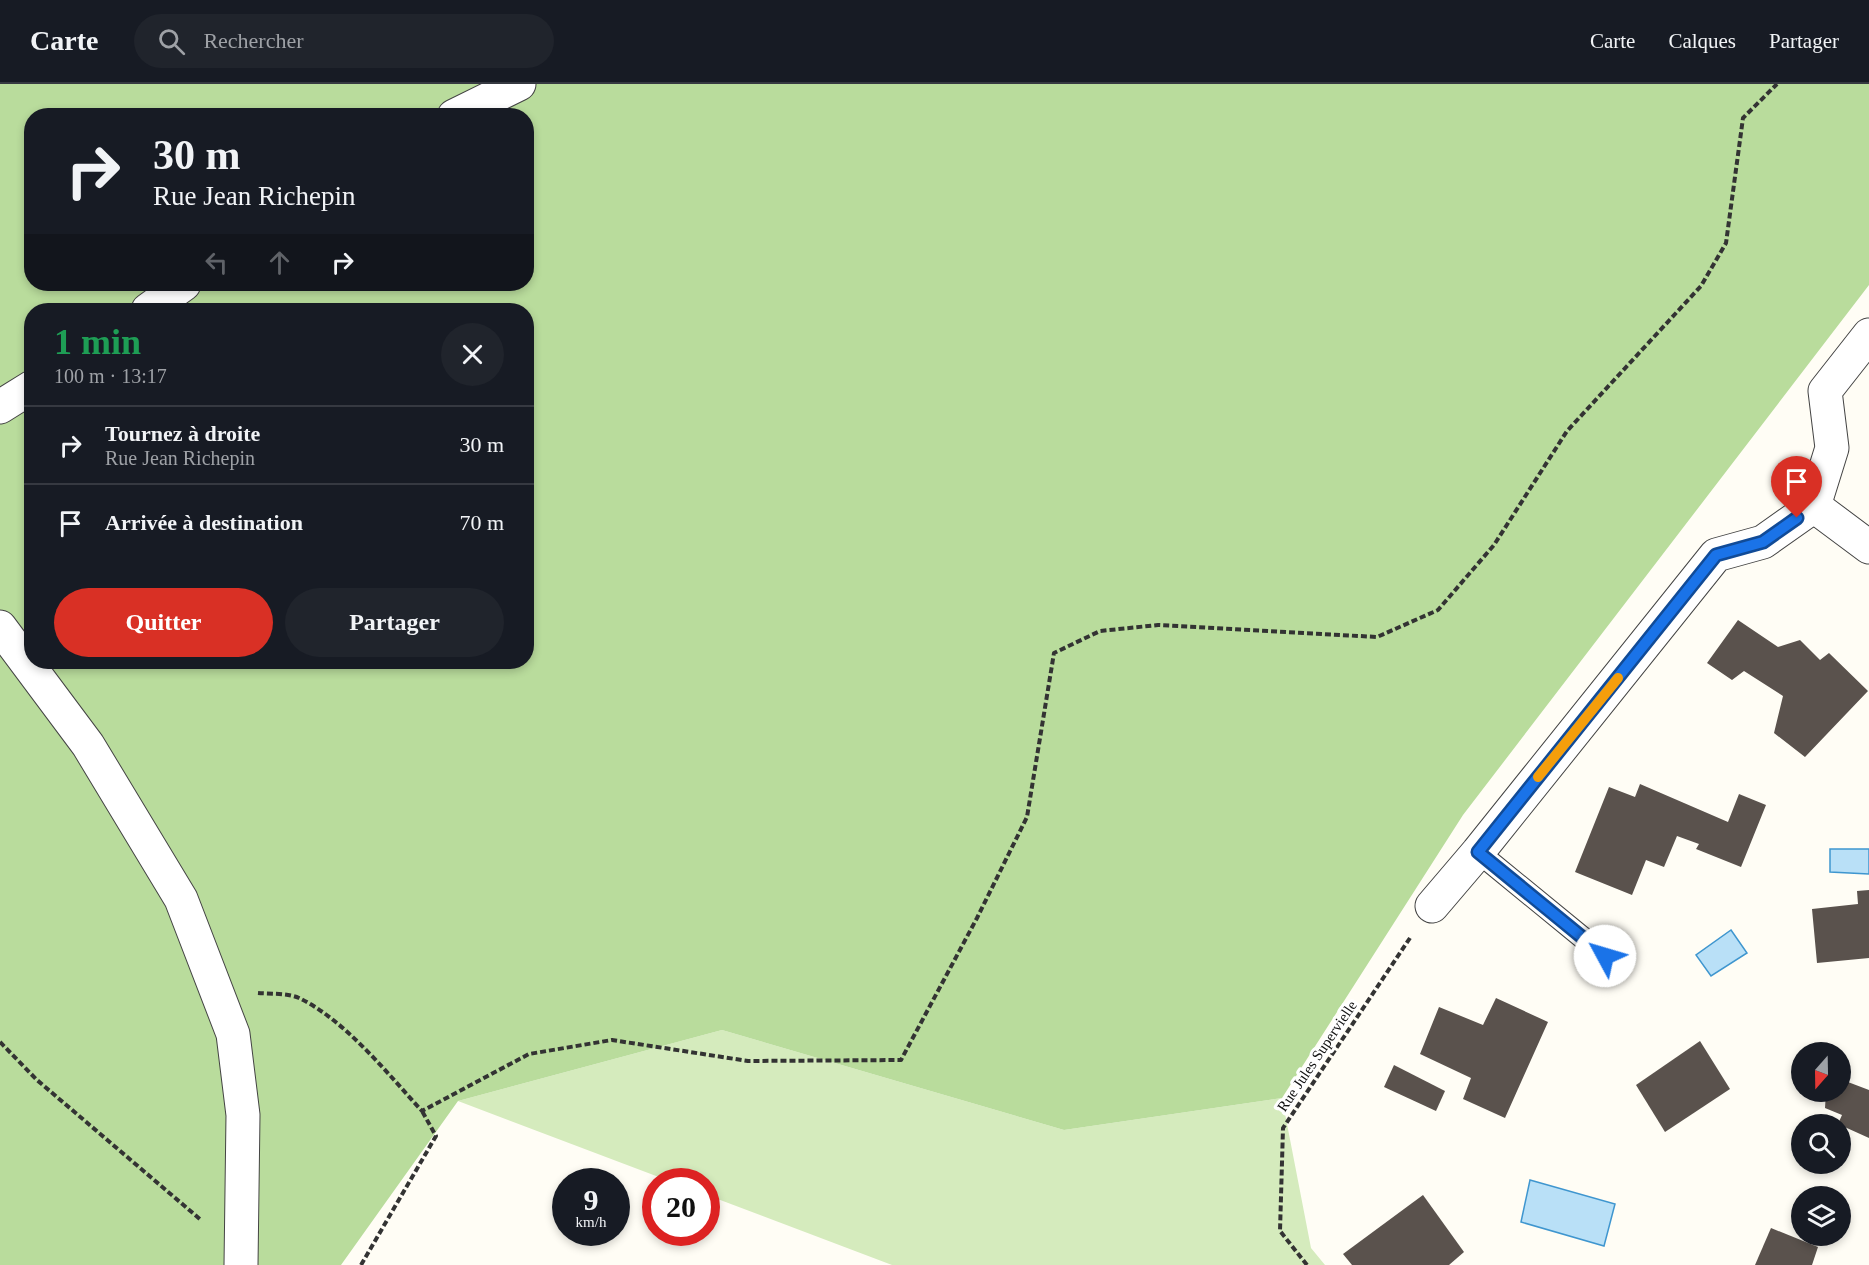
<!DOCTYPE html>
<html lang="fr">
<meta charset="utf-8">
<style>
:root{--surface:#171b24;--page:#20242c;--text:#f1f3f6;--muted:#9ea1a6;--line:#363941;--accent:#d93025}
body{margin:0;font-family:Georgia,serif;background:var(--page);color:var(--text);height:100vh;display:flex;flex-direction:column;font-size:22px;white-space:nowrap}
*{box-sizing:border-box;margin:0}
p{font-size:20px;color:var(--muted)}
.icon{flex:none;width:33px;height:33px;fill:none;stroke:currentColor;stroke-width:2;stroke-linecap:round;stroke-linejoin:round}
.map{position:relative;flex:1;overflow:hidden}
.drawer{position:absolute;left:24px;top:219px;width:510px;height:366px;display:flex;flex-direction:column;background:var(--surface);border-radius:24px;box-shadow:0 3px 9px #0003}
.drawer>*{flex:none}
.guide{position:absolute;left:24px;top:24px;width:510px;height:183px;border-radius:24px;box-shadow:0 3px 9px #0003;background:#171b24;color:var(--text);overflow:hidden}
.needle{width:39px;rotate:200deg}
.tools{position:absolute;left:1791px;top:958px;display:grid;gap:12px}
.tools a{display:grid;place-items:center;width:60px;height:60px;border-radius:50%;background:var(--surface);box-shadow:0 3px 9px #0003;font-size:30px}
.speed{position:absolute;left:552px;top:1084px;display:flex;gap:12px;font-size:30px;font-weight:700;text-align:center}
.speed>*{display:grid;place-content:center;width:78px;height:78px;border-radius:50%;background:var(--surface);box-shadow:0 3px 9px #0003;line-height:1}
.speed small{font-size:15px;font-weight:400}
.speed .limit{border:9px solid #d22;background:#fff;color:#111}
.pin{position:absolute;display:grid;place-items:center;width:51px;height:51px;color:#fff;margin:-62px -26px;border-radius:50% 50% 50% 0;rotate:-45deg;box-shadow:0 0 6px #0007}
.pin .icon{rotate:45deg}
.me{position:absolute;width:66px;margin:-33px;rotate:309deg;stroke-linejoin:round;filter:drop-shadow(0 0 4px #0008)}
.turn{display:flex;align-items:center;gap:21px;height:126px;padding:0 30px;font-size:27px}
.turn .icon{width:78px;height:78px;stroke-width:2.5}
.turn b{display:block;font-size:42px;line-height:51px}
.lanes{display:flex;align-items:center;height:57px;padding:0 30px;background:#0003;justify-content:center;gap:30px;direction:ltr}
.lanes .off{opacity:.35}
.round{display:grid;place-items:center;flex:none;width:63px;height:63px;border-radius:32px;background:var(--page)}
.head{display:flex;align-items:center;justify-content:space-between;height:102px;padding:0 30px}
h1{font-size:36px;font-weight:800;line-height:45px;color:#1e9e55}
.primary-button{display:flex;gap:12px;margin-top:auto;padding:12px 30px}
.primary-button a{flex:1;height:69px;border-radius:36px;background:var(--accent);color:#fff;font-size:24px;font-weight:800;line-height:69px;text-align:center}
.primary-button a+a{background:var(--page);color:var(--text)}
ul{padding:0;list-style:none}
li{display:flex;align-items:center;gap:18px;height:78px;padding:0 30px;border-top:2px solid var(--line)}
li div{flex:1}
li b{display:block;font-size:22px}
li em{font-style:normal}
header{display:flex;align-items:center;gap:36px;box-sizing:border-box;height:84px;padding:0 30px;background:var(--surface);border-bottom:2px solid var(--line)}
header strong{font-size:28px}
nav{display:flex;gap:33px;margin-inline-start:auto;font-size:21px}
.search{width:420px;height:54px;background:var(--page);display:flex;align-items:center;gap:15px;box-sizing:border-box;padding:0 21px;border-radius:33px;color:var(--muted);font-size:22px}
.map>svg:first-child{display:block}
.green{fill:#d5ebbd}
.forest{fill:#b9dc9c;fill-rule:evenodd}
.water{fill:#b9e0f7;stroke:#3f96cf;stroke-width:1.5}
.building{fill:#5a524d}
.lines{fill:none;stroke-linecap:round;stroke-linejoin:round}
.service-casing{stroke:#444;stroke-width:23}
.minor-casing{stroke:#444;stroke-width:35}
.path{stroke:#333;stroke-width:4;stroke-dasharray:6 3;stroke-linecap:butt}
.service{stroke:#fff;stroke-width:21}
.minor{stroke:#fff;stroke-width:33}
.route-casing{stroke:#114b97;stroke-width:15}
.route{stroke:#1a73e8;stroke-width:10}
.slow{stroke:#f59e0b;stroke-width:10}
.labels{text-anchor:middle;stroke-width:6;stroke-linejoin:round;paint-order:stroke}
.street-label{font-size:15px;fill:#111;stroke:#fff}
</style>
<header>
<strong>Carte</strong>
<div class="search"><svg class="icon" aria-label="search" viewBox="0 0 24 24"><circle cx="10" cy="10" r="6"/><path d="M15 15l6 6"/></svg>Rechercher</div>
<nav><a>Carte</a><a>Calques</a><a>Partager</a></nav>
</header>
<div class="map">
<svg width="1869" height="1181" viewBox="0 0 1869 1181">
<rect width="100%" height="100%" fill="#fffdf5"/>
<path class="green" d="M 722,946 L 1064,1046 L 1282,1014 L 1311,1164 L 1325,1181 L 892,1181 L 707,1111 L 706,1098 L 672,1098 L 458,1017 Z"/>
<path class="forest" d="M 0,0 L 1869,0 L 1869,201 L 1463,731 L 1282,1014 L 1064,1046 L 722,946 L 458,1017 L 341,1181 L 0,1181 ZM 32,32 L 526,32 L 526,200 L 32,200 ZM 32,226 L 526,226 L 526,578 L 32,578 Z"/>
<g class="water">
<path d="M 1830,765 L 1869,765 L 1869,790 L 1830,788 Z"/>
<path d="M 1731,846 L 1747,869 L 1711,892 L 1696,871 Z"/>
<path d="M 1530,1096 L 1615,1120 L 1604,1162 L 1521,1138 Z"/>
</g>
<g class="building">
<path d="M 1738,536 L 1778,563 L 1800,556 L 1820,576 L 1829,569 L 1868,607 L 1805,673 L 1774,649 L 1783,612 L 1744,587 L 1732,596 L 1707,579 Z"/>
<path d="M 1640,700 L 1728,738 L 1739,710 L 1766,721 L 1741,783 L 1696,765 L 1699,760 L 1677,752 L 1664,783 L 1646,776 L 1632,811 L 1575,788 L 1609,703 L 1635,713 Z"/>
<path d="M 1869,806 L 1869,874 L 1817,879 L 1812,825 L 1858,820 L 1857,807 Z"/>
<path d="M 1496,914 L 1548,938 L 1505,1034 L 1463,1015 L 1471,994 L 1420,970 L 1439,923 L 1483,941 Z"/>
<path d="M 1700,957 L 1730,1005 L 1665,1048 L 1636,1001 Z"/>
<path d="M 1394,981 L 1445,1007 L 1436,1027 L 1384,1003 Z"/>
<path d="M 1840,995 L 1869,1006 L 1869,1054 L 1838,1040 L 1842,1031 L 1825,1024 L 1826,1008 L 1840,1008 Z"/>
<path d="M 1423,1111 L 1464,1168 L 1449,1181 L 1352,1181 L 1343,1170 Z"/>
<path d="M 1771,1144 L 1818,1163 L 1812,1181 L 1755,1181 Z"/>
</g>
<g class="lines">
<defs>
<path id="service" d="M 1478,768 L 1605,872"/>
<g id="minor">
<path d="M 454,32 L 519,0"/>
<path d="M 148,226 L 184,200"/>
<path d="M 0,323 L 32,303"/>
<path d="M 1814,422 L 1832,364 L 1825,307 L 1869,251"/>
<path d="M 1814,422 L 1869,463"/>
<path d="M 0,543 L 88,661 L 181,815 L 233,950 L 243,1031 L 241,1181"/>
<path d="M 1432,822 L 1478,768 L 1716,471 L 1763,458 L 1814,422"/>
</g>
</defs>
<use href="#service" class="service-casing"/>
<use href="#minor" class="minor-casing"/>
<g class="path">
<path d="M 258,909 C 270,910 288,909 299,914 C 345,936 388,990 422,1027 L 529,970 L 612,956 L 748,977 L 901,976 L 977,834 L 1027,733 L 1054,569 L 1100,547 L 1158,541 L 1377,553 L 1438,526 L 1494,461 L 1567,347 L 1701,202 L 1726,159 L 1743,34 L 1777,0"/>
<path d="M 0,958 L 37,996 L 201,1136"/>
<path d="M 361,1181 L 436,1052 L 422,1027"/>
<path d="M 1307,1181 L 1280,1147 L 1283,1044 L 1410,854"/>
</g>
<use href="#service" class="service"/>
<use href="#minor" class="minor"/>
</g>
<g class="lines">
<defs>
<path id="route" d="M 1605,872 L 1478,768 L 1716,471 L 1763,458 L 1797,434"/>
</defs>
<use href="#route" class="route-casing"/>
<use href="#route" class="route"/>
<path class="slow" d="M 1538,693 L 1618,594"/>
</g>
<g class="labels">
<g class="street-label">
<text transform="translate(1317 972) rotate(-56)" y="5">Rue Jules Supervielle</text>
</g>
</g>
</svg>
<div class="tools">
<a><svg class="needle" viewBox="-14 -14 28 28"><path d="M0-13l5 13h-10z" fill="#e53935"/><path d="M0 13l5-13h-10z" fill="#9ea1a6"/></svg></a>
<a><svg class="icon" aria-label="search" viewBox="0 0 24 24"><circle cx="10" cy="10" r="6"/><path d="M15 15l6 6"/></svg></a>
<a><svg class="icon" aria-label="layers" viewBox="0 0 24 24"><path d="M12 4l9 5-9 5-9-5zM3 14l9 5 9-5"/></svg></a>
</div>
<div class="speed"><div>9<small>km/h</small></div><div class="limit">20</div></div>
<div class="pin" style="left:1797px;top:434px;background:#d93025"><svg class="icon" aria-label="arrive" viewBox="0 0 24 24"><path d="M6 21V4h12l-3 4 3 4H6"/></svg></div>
<svg class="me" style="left:1605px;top:872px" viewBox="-20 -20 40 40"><circle r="19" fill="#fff"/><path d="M0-13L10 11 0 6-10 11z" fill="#1a73e8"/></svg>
<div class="guide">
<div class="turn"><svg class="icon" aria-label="right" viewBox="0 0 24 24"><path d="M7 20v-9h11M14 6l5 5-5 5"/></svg><div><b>30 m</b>Rue Jean Richepin</div></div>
<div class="lanes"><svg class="icon off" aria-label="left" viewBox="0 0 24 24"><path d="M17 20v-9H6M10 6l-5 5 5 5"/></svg><svg class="icon off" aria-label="ahead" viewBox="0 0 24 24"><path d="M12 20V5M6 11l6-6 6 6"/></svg><svg class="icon" aria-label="right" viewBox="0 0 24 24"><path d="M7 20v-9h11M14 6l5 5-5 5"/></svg></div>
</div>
<section class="drawer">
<div class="head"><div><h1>1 min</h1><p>100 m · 13:17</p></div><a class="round"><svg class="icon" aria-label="close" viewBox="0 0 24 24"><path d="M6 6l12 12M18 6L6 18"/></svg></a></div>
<ul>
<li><svg class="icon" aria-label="right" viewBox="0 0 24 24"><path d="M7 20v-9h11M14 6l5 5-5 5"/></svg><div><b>Tournez à droite</b><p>Rue Jean Richepin</p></div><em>30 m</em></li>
<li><svg class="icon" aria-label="arrive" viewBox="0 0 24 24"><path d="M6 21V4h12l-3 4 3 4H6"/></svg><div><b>Arrivée à destination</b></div><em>70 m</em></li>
</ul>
<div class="primary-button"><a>Quitter</a><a>Partager</a></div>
</section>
</div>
